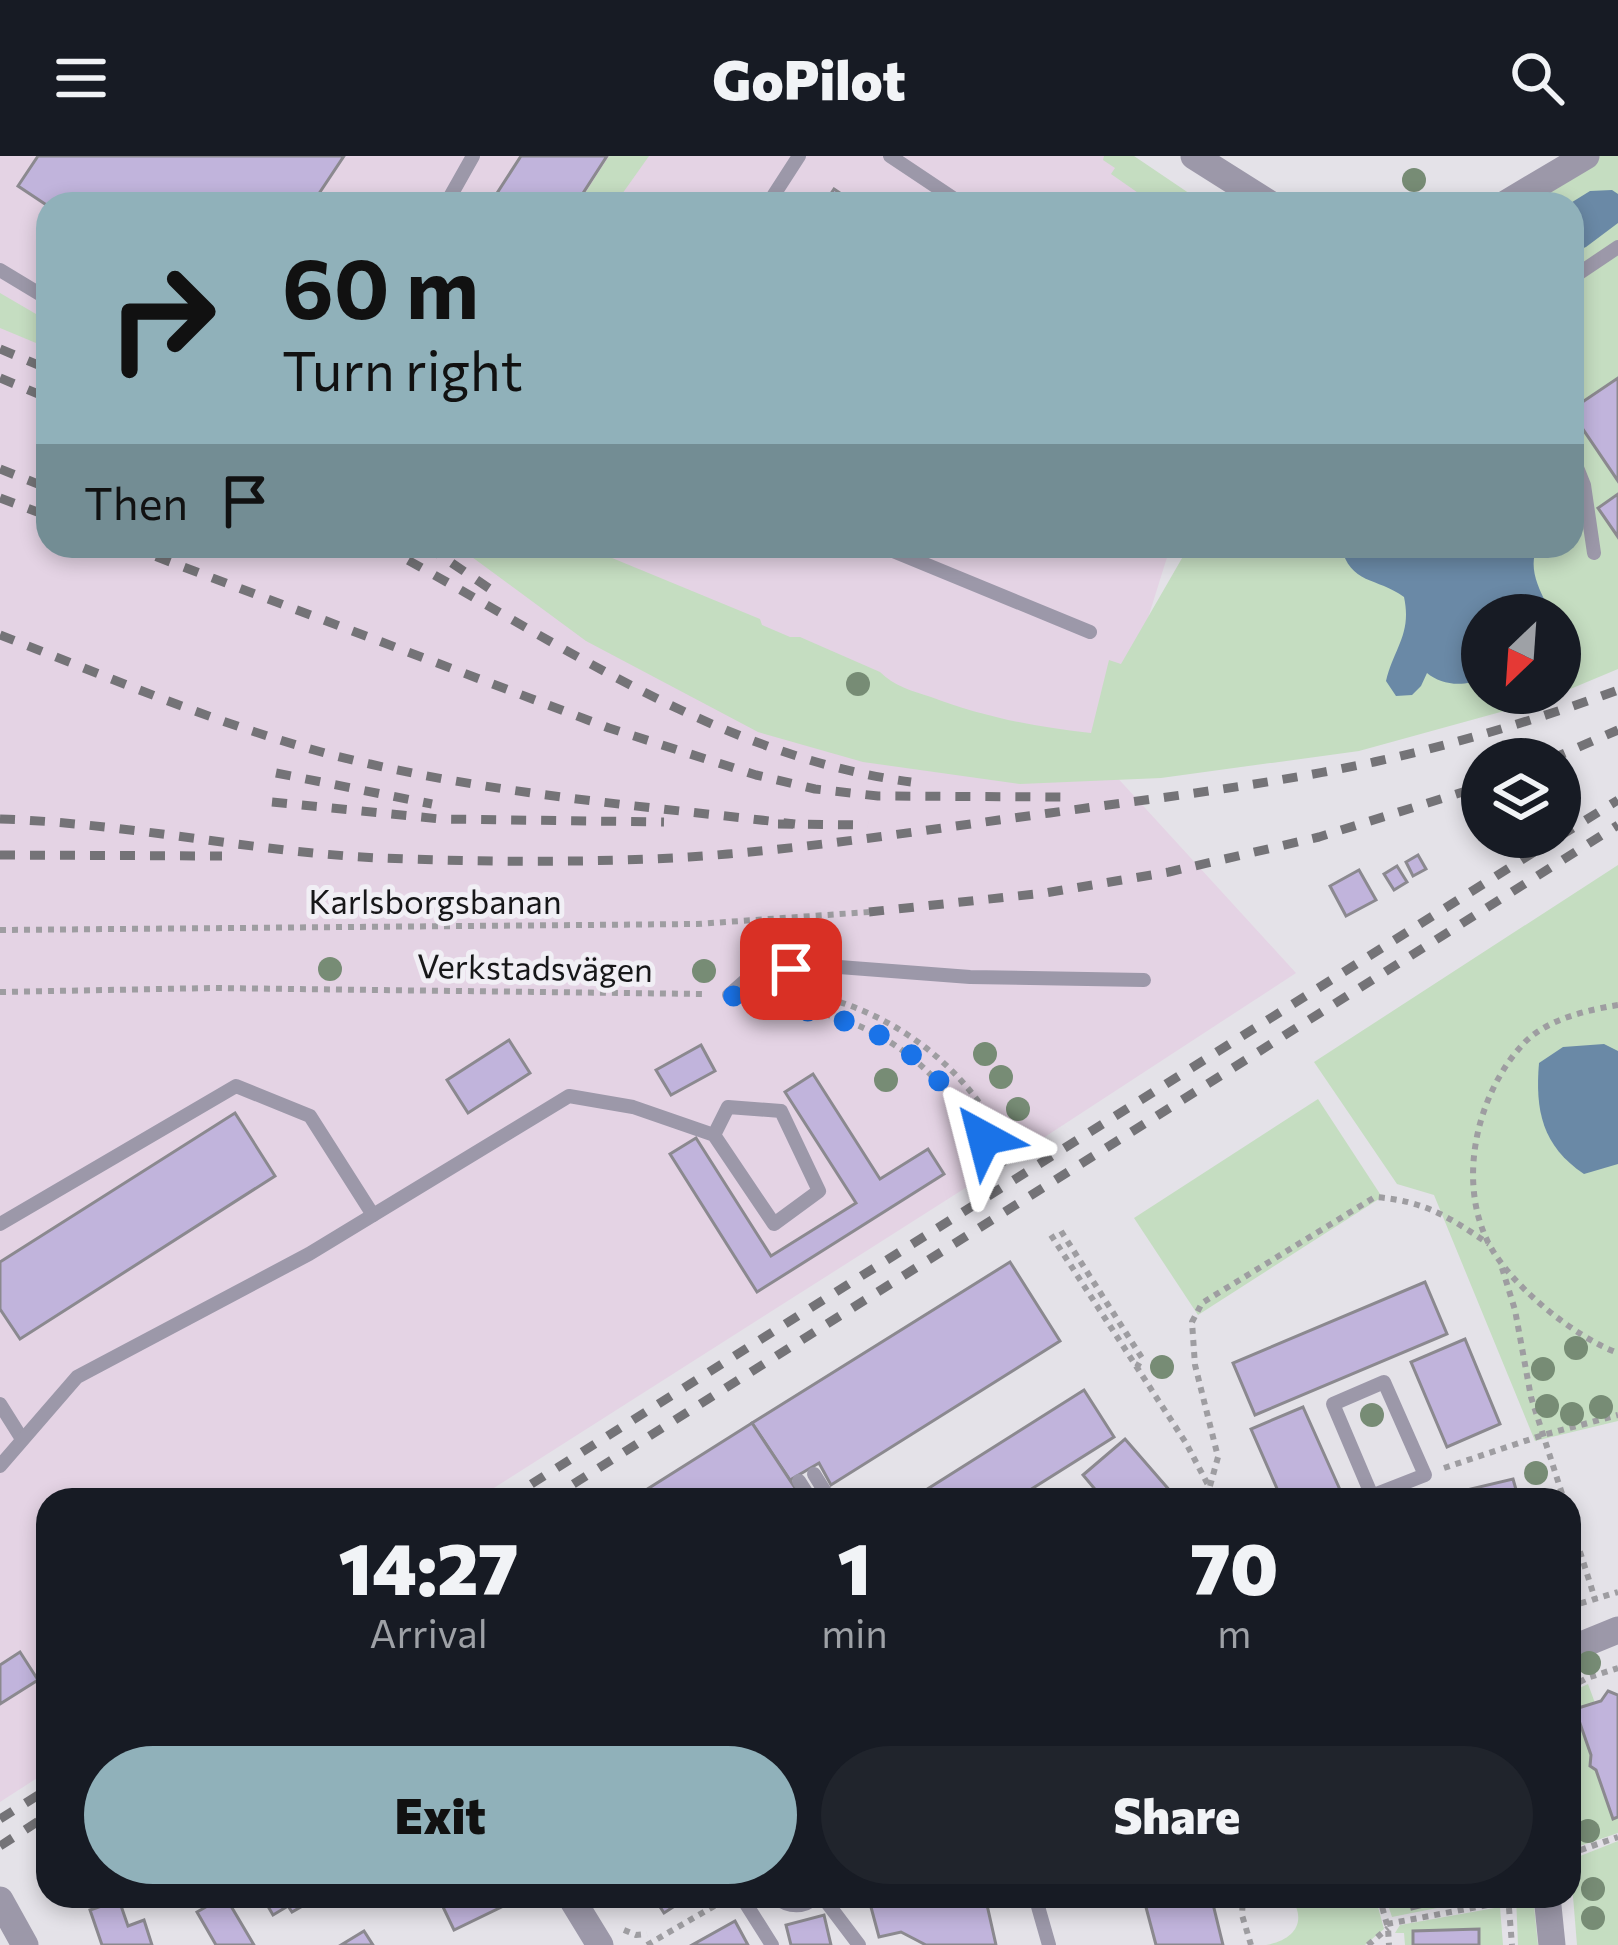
<!DOCTYPE html>
<meta charset="utf-8">
<style>
:root{--surface:#171b24;--page:#20242c;--text:#f1f3f6;--muted:#9ea1a6;--accent:#90b1ba}
body{margin:0;font-family:Commissioner,sans-serif;background:var(--page);color:var(--text);height:100vh;display:flex;flex-direction:column;font-size:45px;white-space:nowrap}
*{box-sizing:border-box;margin:0}
p{font-size:39px;color:var(--muted)}
.icon{flex:none;width:66px;height:66px;fill:none;stroke:currentColor;stroke-width:2;stroke-linecap:round;stroke-linejoin:round}
.map{position:relative;flex:1;overflow:hidden}
.details{position:absolute;left:36px;top:1332px;width:1545px;height:420px;display:flex;flex-direction:column;background:var(--surface);border-radius:36px;box-shadow:0 6px 18px #0003}
.details>*{flex:none}
.banner{position:absolute;left:36px;top:36px;width:1548px;height:366px;border-radius:36px;box-shadow:0 6px 18px #0003;background:#90b1ba;color:#111;overflow:hidden}
.needle{width:78px;rotate:205deg}
.fabs{position:absolute;left:1461px;top:438px;display:grid;gap:24px}
.fabs a{display:grid;place-items:center;width:120px;height:120px;border-radius:50%;background:var(--surface);box-shadow:0 6px 18px #0003;font-size:60px}
.pin{position:absolute;display:grid;place-items:center;width:102px;height:102px;color:#fff;margin:-51px;border-radius:24px;box-shadow:0 6px 18px #0006}
.me{position:absolute;width:132px;margin:-66px;rotate:322deg;stroke-linejoin:round;filter:drop-shadow(0 0 9px #0008)}
.turn{display:flex;align-items:center;gap:42px;height:252px;padding:0 48px;font-size:54px}
.turn .icon{width:156px;height:156px;stroke-width:2.5}
.turn b{display:block;font-size:84px;line-height:102px}
.then{display:flex;align-items:center;height:114px;padding:0 48px;background:#0003;gap:24px;font-size:45px}
.eta{display:flex;justify-content:space-evenly;align-items:center;height:204px;text-align:center}
.eta b{font-size:72px;font-weight:800;line-height:84px}
.action{display:flex;gap:24px;margin-top:auto;padding:24px 48px}
.action a{flex:1;height:138px;border-radius:72px;background:var(--accent);color:#111;font-size:48px;font-weight:800;line-height:138px;text-align:center}
.action a+a{background:var(--page);color:var(--text)}
header{display:flex;justify-content:space-between;align-items:center;height:156px;padding:0 48px;background:var(--surface);font-size:54px;font-weight:800}
.map>svg:first-child{display:block}
.industrial{fill:#e4d3e4}
.green{fill:#c5ddc1;fill-rule:evenodd}
.water{fill:#6a89a6}
.building{fill:#c1b4dc;stroke:#8b898f;stroke-width:3}
.lines{fill:none;stroke-linecap:round;stroke-linejoin:round}
.path{stroke:#9e9da1;stroke-width:6;stroke-dasharray:6 6;stroke-linecap:butt}
.service{stroke:#9c98a9;stroke-width:14}
.minor{stroke:#9c98a9;stroke-width:27}
.rail{stroke:#747377;stroke-width:9;stroke-dasharray:15 15;stroke-linecap:butt}
.tree{fill:#778c75}
.route{stroke:#1a73e8;stroke-width:21;stroke-dasharray:0 37.8}
.labels{text-anchor:middle;stroke-width:10;stroke-linejoin:round;paint-order:stroke}
.street-label{font-size:33px;fill:#171719;stroke:#f1eff5}
</style>
<header><svg class="icon" aria-label="menu" viewBox="0 0 24 24"><path d="M4 6h16M4 12h16M4 18h16"/></svg>GoPilot<svg class="icon" aria-label="search" viewBox="0 0 24 24"><circle cx="10" cy="10" r="6"/><path d="M15 15l6 6"/></svg></header>
<div class="map">
<svg width="1618" height="1789" viewBox="0 0 1618 1789">
<rect width="100%" height="100%" fill="#e4e2e8"/>
<path class="industrial" d="M 0,0 L 1130,0 L 1205,48 L 48,48 L 48,390 L 1173,390 L 1169,395 L 1103,606 L 1296,817 L 1014,1001 L 475,1344 L 48,1344 L 48,1615 L 0,1646 Z"/>
<g class="green">
<path d="M 609,0 L 649,0 L 615,48 L 578,48 Z"/>
<path d="M 1104,0 L 1134,0 L 1205,48 L 1154,48 L 1111,18 L 1115,12 L 1103,4 Z"/>
<path d="M 1599,0 L 1618,0 L 1618,513 L 1544,544 L 1359,595 L 1161,622 L 1020,628 L 863,606 L 758,576 L 586,485 L 457,390 L 583,390 L 760,463 L 762,469 L 790,481 L 800,481 L 880,516 C 894,530 912,535 931,541 C 984,561 1035,571 1091,577 L 1109,504 L 1121,508 L 1189,390 L 1572,390 L 1572,48 L 1526,48 ZM 1482,459 L 1560,459 L 1560,537 L 1482,537 Z"/>
<path d="M 0,137 L 48,165 L 48,192 L 0,172 Z"/>
<path d="M 1618,709 L 1618,1265 L 1535,1285 L 1434,1039 L 1397,1028 L 1314,906 Z"/>
<path d="M 1318,943 L 1382,1041 L 1198,1159 L 1134,1062 Z"/>
<path d="M 1588,1528 L 1595,1547 L 1576,1553 L 1614,1663 L 1618,1661 L 1618,1677 L 1571,1693 L 1569,1537 Z"/>
<path d="M 1618,1685 L 1618,1789 L 1577,1789 L 1570,1704 Z"/>
<path d="M 1290,1740 L 1375,1740 L 1384,1773 L 1365,1789 L 1266,1789 C 1295,1784 1308,1765 1290,1740 Z"/>
<path d="M 1392,1740 L 1409,1740 L 1413,1753 L 1463,1740 L 1497,1740 L 1392,1761 L 1386,1743 Z"/>
<path d="M 1516,1740 L 1533,1740 L 1538,1789 L 1518,1789 Z"/>
<path d="M 1500,1751 L 1503,1789 L 1479,1789 L 1478,1773 L 1413,1775 L 1413,1789 L 1405,1789 L 1404,1777 L 1395,1777 L 1400,1769 Z"/>
</g>
<g class="water">
<path d="M 1612,34 L 1618,38 L 1618,67 L 1586,91 L 1572,97 L 1572,48 L 1569,48 L 1590,35 Z"/>
<path d="M 1341,390 L 1538,390 C 1528,409 1537,429 1546,447 L 1542,459 L 1482,459 L 1482,521 C 1466,532 1441,529 1427,517 L 1421,530 L 1412,539 L 1396,540 L 1386,525 C 1394,492 1412,478 1404,441 C 1377,421 1350,429 1341,390 Z"/>
<path d="M 1604,888 L 1618,895 L 1618,1008 L 1584,1018 C 1542,990 1535,954 1539,907 L 1563,891 Z"/>
</g>
<g class="building">
<path d="M 38,0 L 344,0 L 312,48 L 48,50 L 18,30 Z"/>
<path d="M 521,0 L 607,0 L 576,48 L 490,48 Z"/>
<path d="M 834,33 L 856,48 L 824,48 Z"/>
<path d="M 1618,222 L 1618,325 L 1572,257 L 1572,253 Z"/>
<path d="M 1618,338 L 1618,381 L 1598,352 Z"/>
<path d="M 1418,699 L 1426,713 L 1413,720 L 1406,706 Z"/>
<path d="M 1397,710 L 1407,726 L 1394,734 L 1384,718 Z"/>
<path d="M 1359,714 L 1376,744 L 1346,760 L 1330,730 Z"/>
<path d="M 509,884 L 530,917 L 468,957 L 447,924 Z"/>
<path d="M 701,889 L 715,915 L 671,939 L 656,914 Z"/>
<path d="M 813,918 L 880,1023 L 928,993 L 944,1018 L 757,1136 L 670,998 L 696,982 L 771,1100 L 856,1047 L 785,936 Z"/>
<path d="M 235,957 L 275,1020 L 20,1183 L 0,1153 L 0,1106 Z"/>
<path d="M 1010,1106 L 1060,1185 L 831,1329 L 819,1307 L 790,1324 L 752,1267 Z"/>
<path d="M 1425,1126 L 1447,1178 L 1255,1259 L 1233,1207 Z"/>
<path d="M 1465,1183 L 1500,1268 L 1447,1291 L 1411,1206 Z"/>
<path d="M 1084,1234 L 1114,1281 L 1014,1344 L 910,1344 Z"/>
<path d="M 1303,1251 L 1341,1336 L 1323,1344 L 1282,1344 L 1251,1273 Z"/>
<path d="M 752,1267 L 803,1344 L 630,1344 Z"/>
<path d="M 1125,1283 L 1178,1344 L 1104,1344 L 1083,1319 Z"/>
<path d="M 1513,1323 L 1519,1344 L 1464,1344 L 1462,1335 Z"/>
<path d="M 20,1496 L 38,1524 L 0,1548 L 0,1509 Z"/>
<path d="M 1608,1535 L 1618,1539 L 1618,1661 L 1613,1663 L 1596,1614 L 1590,1610 L 1591,1599 L 1575,1553 L 1601,1545 Z"/>
<path d="M 225,1740 L 254,1789 L 216,1789 L 197,1756 Z"/>
<path d="M 262,1740 L 320,1740 L 292,1756 L 288,1750 L 273,1759 Z"/>
<path d="M 465,1740 L 517,1740 L 518,1743 L 454,1774 L 443,1751 Z"/>
<path d="M 653,1740 L 690,1740 L 664,1757 Z"/>
<path d="M 868,1740 L 985,1740 L 996,1789 L 926,1789 L 901,1776 L 879,1781 Z"/>
<path d="M 1143,1740 L 1211,1740 L 1223,1789 L 1156,1789 Z"/>
<path d="M 1409,1740 L 1463,1740 L 1412,1753 Z"/>
<path d="M 119,1744 L 128,1770 L 144,1764 L 152,1789 L 102,1789 L 90,1754 Z"/>
<path d="M 824,1759 L 831,1789 L 791,1789 L 786,1769 Z"/>
<path d="M 735,1765 L 748,1789 L 692,1789 Z"/>
<path d="M 1479,1773 L 1479,1789 L 1413,1789 L 1413,1775 Z"/>
<path d="M 364,1775 L 373,1789 L 341,1789 Z"/>
</g>
<g class="lines">
<g class="path">
<path d="M 0,774 L 697,768 L 869,756"/>
<path d="M 0,836 L 213,832 L 705,838"/>
<path d="M 805,837 C 878,851 944,894 985,955 C 996,971 1004,989 1013,1006"/>
<path d="M 754,844 C 781,850 811,853 838,862 C 921,889 955,945 1005,1010"/>
<path d="M 1618,849 C 1587,854 1548,863 1525,886 C 1478,935 1457,1021 1487,1084 C 1507,1127 1574,1181 1618,1197"/>
<path d="M 1061,1075 L 1142,1202 L 1137,1211"/>
<path d="M 1051,1079 L 1186,1287 L 1216,1344"/>
<path d="M 1502,1112 L 1515,1154 L 1531,1241 L 1564,1344"/>
<path d="M 1444,1312 L 1543,1279 L 1618,1259"/>
<path d="M 1210,1330 L 1218,1301 L 1195,1209 L 1192,1166 L 1202,1147 L 1375,1041 C 1425,1045 1449,1061 1489,1088"/>
<path d="M 1569,1361 L 1595,1443"/>
<path d="M 1569,1451 L 1618,1436"/>
<path d="M 1569,1532 L 1587,1522 L 1618,1512"/>
<path d="M 1569,1698 L 1618,1681"/>
<path d="M 997,1740 L 999,1751"/>
<path d="M 1248,1740 L 1243,1742 L 1242,1759 L 1251,1789"/>
<path d="M 1379,1740 L 1388,1772 L 1389,1789"/>
<path d="M 1508,1740 L 1512,1789"/>
<path d="M 1387,1768 L 1509,1745"/>
<path d="M 624,1774 L 636,1779 L 647,1778"/>
<path d="M 647,1789 L 721,1746"/>
<path d="M 1368,1789 L 1388,1772"/>
</g>
<g class="service">
<path d="M 890,0 L 962,48"/>
<path d="M 446,48 L 473,0"/>
<path d="M 768,48 L 799,0"/>
<path d="M 0,114 L 48,143"/>
<path d="M 1572,122 L 1618,91"/>
<path d="M 1572,299 L 1584,329 L 1594,397"/>
<path d="M 881,390 L 1090,476"/>
<path d="M 729,839 L 755,816 L 826,810 L 970,821 L 1144,824"/>
<path d="M 0,1068 L 236,930 L 310,960 L 373,1059"/>
<path d="M 0,1248 L 22,1283"/>
<path d="M 0,1310 L 77,1221 L 309,1098 L 569,940 L 633,951 L 714,979 L 774,1068 L 819,1035 L 781,955 L 728,951 L 714,979"/>
<path d="M 814,1318 L 830,1344"/>
<path d="M 799,1325 L 811,1344"/>
<path d="M 1047,1344 L 1053,1344"/>
<path d="M 1361,1344 L 1425,1319 L 1384,1226 L 1333,1248 L 1372,1340"/>
<path d="M 741,1740 L 772,1789"/>
<path d="M 773,1740 C 788,1751 803,1753 817,1740"/>
<path d="M 822,1740 L 859,1789"/>
<path d="M 1035,1740 L 1049,1789"/>
</g>
<g class="minor">
<path d="M 1194,0 L 1270,48"/>
<path d="M 1505,48 L 1586,0"/>
<path d="M 1569,1494 L 1618,1474"/>
<path d="M 570,1740 L 600,1789"/>
<path d="M 1547,1740 L 1552,1789"/>
<path d="M 0,1744 L 25,1789"/>
</g>
<g class="rail">
<path d="M 0,193 L 48,213"/>
<path d="M 0,222 L 48,242"/>
<path d="M 0,313 L 48,332"/>
<path d="M 0,342 L 48,360"/>
<path d="M 128,390 L 609,572 L 756,619 L 815,633 L 878,640 L 1065,641"/>
<path d="M 382,390 C 551,481 716,600 911,626"/>
<path d="M 427,390 L 490,433"/>
<path d="M 0,479 C 122,526 243,580 370,608 C 510,640 654,651 795,668"/>
<path d="M 1551,603 L 1618,574"/>
<path d="M 276,617 L 432,648"/>
<path d="M 272,646 L 440,663 L 664,666"/>
<path d="M 0,663 C 127,667 253,696 380,702 C 479,706 590,707 689,701 C 810,693 930,673 1050,657 C 1158,642 1267,629 1374,606 C 1456,588 1539,563 1618,534"/>
<path d="M 778,668 L 868,669"/>
<path d="M 1560,680 L 1618,644"/>
<path d="M 0,699 L 222,700"/>
<path d="M 869,756 L 1045,737 L 1169,716 L 1319,681 L 1482,630"/>
<path d="M 506,1344 L 1558,681"/>
<path d="M 548,1344 L 1618,669"/>
<path d="M 0,1663 L 48,1633"/>
<path d="M 0,1690 L 48,1659"/>
</g>
</g>
<g class="tree">
<circle cx="1414" cy="24" r="12"/>
<circle cx="858" cy="528" r="12"/>
<circle cx="330" cy="813" r="12"/>
<circle cx="704" cy="815" r="12"/>
<circle cx="985" cy="898" r="12"/>
<circle cx="1001" cy="921" r="12"/>
<circle cx="886" cy="924" r="12"/>
<circle cx="1018" cy="953" r="12"/>
<circle cx="1576" cy="1192" r="12"/>
<circle cx="1162" cy="1211" r="12"/>
<circle cx="1543" cy="1213" r="12"/>
<circle cx="1547" cy="1250" r="12"/>
<circle cx="1601" cy="1251" r="12"/>
<circle cx="1572" cy="1258" r="12"/>
<circle cx="1372" cy="1259" r="12"/>
<circle cx="1536" cy="1317" r="12"/>
<circle cx="1589" cy="1507" r="12"/>
<circle cx="1588" cy="1675" r="12"/>
<circle cx="1593" cy="1733" r="12"/>
<circle cx="1593" cy="1762" r="12"/>
</g>
<g class="lines">
<path class="route" d="M 791,813 L 755,816 L 729,839 C 790,852 857,859 909,897 C 939,919 961,953 984,982"/>
</g>
<g class="labels">
<g class="street-label">
<text x="435" y="758">Karlsborgsbanan</text>
<text transform="translate(535 812) rotate(1)" y="12">Verkstadsvägen</text>
</g>
</g>
</svg>
<div class="fabs">
<a><svg class="needle" viewBox="-14 -14 28 28"><path d="M0-13l5 13h-10z" fill="#e53935"/><path d="M0 13l5-13h-10z" fill="#9ea1a6"/></svg></a>
<a><svg class="icon" aria-label="layers" viewBox="0 0 24 24"><path d="M12 4l9 5-9 5-9-5zM3 14l9 5 9-5"/></svg></a>
</div>
<div class="pin" style="left:791px;top:813px;background:#d93025"><svg class="icon" aria-label="arrive" viewBox="0 0 24 24"><path d="M6 21V4h12l-3 4 3 4H6"/></svg></div>
<svg class="me" style="left:984px;top:982px" viewBox="-20 -20 40 40"><path d="M0-17L14 15 0 8-14 15z" fill="#1a73e8" stroke="#fff" stroke-width="4"/></svg>
<div class="banner">
<div class="turn"><svg class="icon" aria-label="right" viewBox="0 0 24 24"><path d="M7 20v-9h11M14 6l5 5-5 5"/></svg><div><b>60 m</b>Turn right</div></div>
<div class="then">Then<svg class="icon" aria-label="arrive" viewBox="0 0 24 24"><path d="M6 21V4h12l-3 4 3 4H6"/></svg></div>
</div>
<section class="details">
<div class="eta">
<div><b>14:27</b><p>Arrival</p></div>
<div><b>1</b><p>min</p></div>
<div><b>70</b><p>m</p></div>
</div>
<div class="action"><a>Exit</a><a>Share</a></div>
</section>
</div>
